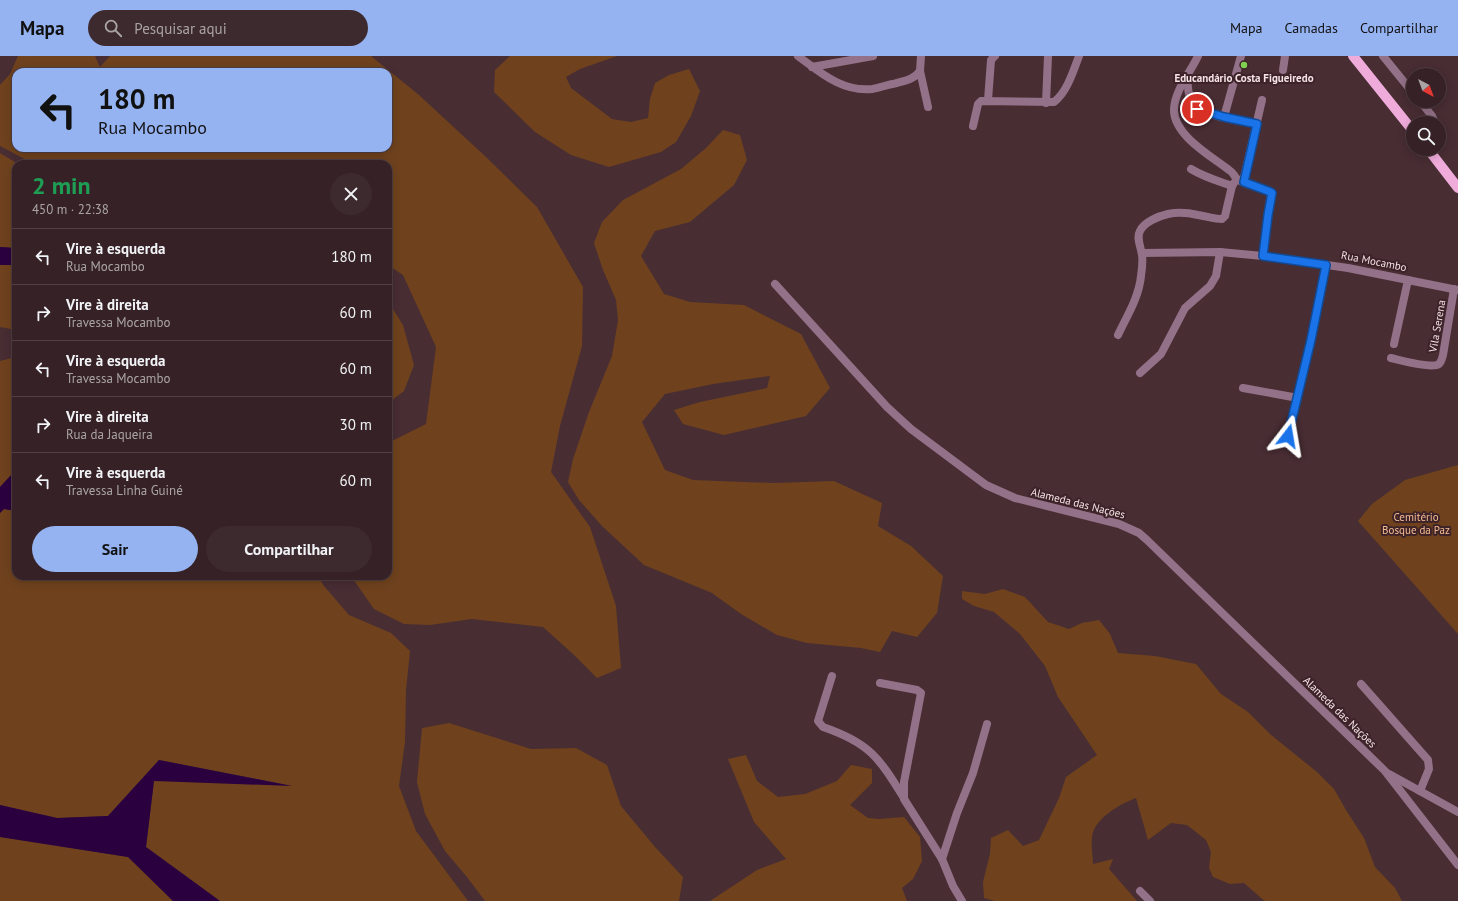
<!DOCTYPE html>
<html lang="pt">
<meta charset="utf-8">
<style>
:root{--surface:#362226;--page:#3d2a2e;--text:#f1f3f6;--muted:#aaa4a7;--line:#503f43;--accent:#95b2f1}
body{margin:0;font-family:"PT Sans",sans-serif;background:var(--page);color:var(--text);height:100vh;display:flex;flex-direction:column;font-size:15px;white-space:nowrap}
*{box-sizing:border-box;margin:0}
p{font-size:13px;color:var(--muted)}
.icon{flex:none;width:22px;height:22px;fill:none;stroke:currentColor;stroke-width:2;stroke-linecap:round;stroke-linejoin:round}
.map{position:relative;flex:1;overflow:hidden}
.details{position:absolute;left:12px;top:104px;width:380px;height:420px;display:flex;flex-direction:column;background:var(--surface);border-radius:12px;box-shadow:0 2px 10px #0003,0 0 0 1px var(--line)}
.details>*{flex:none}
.banner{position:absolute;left:12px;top:12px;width:380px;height:84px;border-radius:12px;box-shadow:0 2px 10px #0003,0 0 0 1px var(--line);background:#95b2f1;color:#111;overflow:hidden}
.needle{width:26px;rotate:139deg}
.buttons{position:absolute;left:1406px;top:12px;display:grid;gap:8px}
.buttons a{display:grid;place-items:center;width:40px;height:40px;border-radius:50%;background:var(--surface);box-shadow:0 2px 10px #0003,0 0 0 1px var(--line);font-size:20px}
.pin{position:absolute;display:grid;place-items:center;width:34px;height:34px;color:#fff;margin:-17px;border:2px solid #fff;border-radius:50%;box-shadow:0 1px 4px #0007}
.me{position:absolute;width:44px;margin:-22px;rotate:14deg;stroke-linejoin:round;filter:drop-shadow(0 0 3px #0008)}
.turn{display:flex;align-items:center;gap:14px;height:84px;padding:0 20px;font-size:18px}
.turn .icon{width:52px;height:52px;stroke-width:2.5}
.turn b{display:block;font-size:28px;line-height:34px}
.round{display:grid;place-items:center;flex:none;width:42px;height:42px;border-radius:21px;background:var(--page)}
.head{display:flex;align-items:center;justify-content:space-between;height:68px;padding:0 20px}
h1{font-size:24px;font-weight:700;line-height:30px;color:#1e9e55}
.cta{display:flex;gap:8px;margin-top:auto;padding:8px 20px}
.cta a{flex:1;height:46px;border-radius:24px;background:var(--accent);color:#111;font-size:16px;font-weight:700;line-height:46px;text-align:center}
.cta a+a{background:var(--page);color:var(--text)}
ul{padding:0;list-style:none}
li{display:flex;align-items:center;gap:12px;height:56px;padding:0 20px;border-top:1px solid var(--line)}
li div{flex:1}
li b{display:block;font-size:15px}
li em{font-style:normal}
header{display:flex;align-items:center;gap:24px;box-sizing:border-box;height:56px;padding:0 20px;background:var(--accent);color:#111}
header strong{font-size:19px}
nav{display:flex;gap:22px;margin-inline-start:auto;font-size:14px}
.search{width:280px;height:36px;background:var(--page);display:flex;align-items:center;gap:10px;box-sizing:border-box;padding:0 14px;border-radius:22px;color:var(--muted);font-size:15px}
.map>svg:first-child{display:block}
.green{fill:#6f421d;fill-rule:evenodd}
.water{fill:#2b003f}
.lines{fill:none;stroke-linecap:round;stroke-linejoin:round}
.minor{stroke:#937188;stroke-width:8}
.major{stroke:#efabda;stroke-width:10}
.route-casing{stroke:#114b97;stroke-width:10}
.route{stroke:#1a73e8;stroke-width:7}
.poi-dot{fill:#80d051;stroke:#3d2329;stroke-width:1.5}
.labels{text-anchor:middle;stroke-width:4;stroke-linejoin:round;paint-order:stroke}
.poi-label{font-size:11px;font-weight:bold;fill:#f5e3e6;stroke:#3d2329}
.street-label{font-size:11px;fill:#f5e3e6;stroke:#3d2329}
.park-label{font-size:11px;fill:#f6bc91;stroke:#3d2329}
</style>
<header>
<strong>Mapa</strong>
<div class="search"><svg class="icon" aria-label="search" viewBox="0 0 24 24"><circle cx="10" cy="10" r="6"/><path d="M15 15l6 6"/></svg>Pesquisar aqui</div>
<nav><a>Mapa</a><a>Camadas</a><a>Compartilhar</a></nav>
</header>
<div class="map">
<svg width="1458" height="845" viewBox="0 0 1458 845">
<rect width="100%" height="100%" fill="#482d33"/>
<g class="green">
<path d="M 18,0 L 95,0 L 100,11 L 110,0 L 371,0 L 419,39 L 486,101 L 537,151 L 583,231 L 582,290 L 560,370 L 551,416 L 590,471 L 616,550 L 621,612 L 597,622 L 573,598 L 543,571 L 472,563 L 430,569 L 404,568 L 374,553 L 351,520 L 388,520 L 388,387 L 426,368 L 436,291 L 403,219 L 388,209 L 388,108 L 34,108 L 0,90 L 0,29 L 10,18 ZM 16,16 L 388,16 L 388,92 L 16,92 Z"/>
<path d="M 510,0 L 617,0 L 580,13 L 566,21 L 571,32 L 612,63 L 631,66 L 648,62 L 650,43 L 655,27 L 669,19 L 689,13 L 700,35 L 691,60 L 676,86 L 661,96 L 609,111 L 571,99 L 535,76 L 494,36 L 495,14 Z"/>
<path d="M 723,74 L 740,79 L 747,104 L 734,129 L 690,166 L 655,175 L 641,200 L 664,238 L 690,246 L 744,249 L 801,278 L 830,332 L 806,360 L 724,379 L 683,368 L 674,354 L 700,346 L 767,332 L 770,320 L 713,328 L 665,338 L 642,366 L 665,414 L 693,424 L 774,427 L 834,425 L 882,447 L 878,470 L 911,490 L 943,520 L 937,557 L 917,581 L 892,575 L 880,596 L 861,592 L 807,587 L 777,579 L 741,558 L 712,537 L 644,509 L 602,470 L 579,444 L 568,426 L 573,403 L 589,356 L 612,300 L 618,264 L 616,244 L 603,214 L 594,187 L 602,166 L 623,144 L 681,113 L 706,92 Z"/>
<path d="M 0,97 L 18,108 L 16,108 L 16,192 L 0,191 Z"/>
<path d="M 0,209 L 16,209 L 16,274 L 0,271 Z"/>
<path d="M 388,245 L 403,269 L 414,309 L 404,335 L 388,347 Z"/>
<path d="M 16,301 L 16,394 L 13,417 L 0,431 L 0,305 Z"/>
<path d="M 1458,409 L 1458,578 L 1358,465 L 1372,448 L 1405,424 Z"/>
<path d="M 4,453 L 16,455 L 16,520 L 318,520 L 324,530 L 349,559 L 391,577 L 410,595 L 406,634 L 405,686 L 399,730 L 416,775 L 468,845 L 220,845 L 146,791 L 154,724 L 288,729 L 159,704 L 108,760 L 57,762 L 0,749 L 0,457 Z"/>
<path d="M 1003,533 L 1025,541 L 1048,566 L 1069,573 L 1082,567 L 1099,564 L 1110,578 L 1118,597 L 1155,600 L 1196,608 L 1221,638 L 1248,656 L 1270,678 L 1317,716 L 1334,733 L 1346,754 L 1364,782 L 1375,811 L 1395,832 L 1402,845 L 1265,845 L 1261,842 L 1244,827 L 1230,828 L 1213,821 L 1209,812 L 1211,796 L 1206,784 L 1187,769 L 1171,767 L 1148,784 L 1136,742 C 1120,748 1093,763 1092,782 C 1091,791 1093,800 1093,808 L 1113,803 L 1109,813 L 1137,845 L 995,845 L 984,842 L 983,826 L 990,798 L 991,782 L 1008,774 L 1023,790 L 1039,784 L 1059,742 L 1066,721 L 1097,699 L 1058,641 L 1045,610 L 1020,578 L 994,556 L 974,550 L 962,543 L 962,535 L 985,538 Z"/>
<path d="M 449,667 L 531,693 L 576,692 L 607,709 L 621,750 L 655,791 L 683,821 L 679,845 L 485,845 L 467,821 L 445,795 L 425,758 L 417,726 L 422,672 Z"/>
<path d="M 746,699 L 757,725 L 778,741 L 805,738 L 837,725 L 851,709 L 872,713 L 872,727 L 850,749 L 868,762 L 879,763 L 904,761 L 920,781 L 922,805 L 913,823 L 902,832 L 907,845 L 710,845 L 757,814 L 786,803 L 754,766 L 728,703 Z"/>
<path d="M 0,781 L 128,801 L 173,845 L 0,845 Z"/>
</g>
<g class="water">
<path d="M 0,191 L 16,192 L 16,209 L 0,209 Z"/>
<path d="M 16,394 L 16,455 L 4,453 L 0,457 L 0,431 L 13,417 Z"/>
<path d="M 159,704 L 292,730 L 154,725 L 146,791 L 220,845 L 173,845 L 128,801 L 0,781 L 0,749 L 57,762 L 108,760 Z"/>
</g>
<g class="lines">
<g class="minor">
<path d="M 798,0 C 821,17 842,36 872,33 C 879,32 886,29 893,28 C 903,25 914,24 920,15 L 921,0"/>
<path d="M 1198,0 C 1190,17 1175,34 1174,53 C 1173,79 1211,100 1229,114 C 1233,116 1234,120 1237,123 C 1244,129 1262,132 1271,136 L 1263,200"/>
<path d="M 1383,0 L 1413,37"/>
<path d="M 812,11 L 873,0"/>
<path d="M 1283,14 L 1285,0"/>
<path d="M 920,15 L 928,51"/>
<path d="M 1187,22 C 1188,30 1188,43 1193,49 C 1200,59 1244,66 1257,68"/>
<path d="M 988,44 L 991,4 L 995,0"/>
<path d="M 1420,45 L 1432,60 L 1435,67"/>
<path d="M 1046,47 L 1048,0"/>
<path d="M 1224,61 L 1241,0"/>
<path d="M 973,70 L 978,48 L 981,45 L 1054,46 C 1067,36 1073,16 1079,0"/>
<path d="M 1191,113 C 1204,121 1218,125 1232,130 L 1234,127"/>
<path d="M 1243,126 L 1262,44"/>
<path d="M 1142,197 L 1220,196 L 1263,200 L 1348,212 L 1458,234"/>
<path d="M 775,228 L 887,351 L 911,373 L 986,429 L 1015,442 L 1119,468 L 1139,477 L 1147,484 L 1385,715 L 1458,809"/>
<path d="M 1118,279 C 1127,260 1139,241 1141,220 C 1142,213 1143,206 1142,199 C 1141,191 1136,182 1140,175 C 1144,166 1159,160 1168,158 C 1178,156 1189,157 1198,159 C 1206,160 1214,163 1222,163 L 1225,160 L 1232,130"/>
<path d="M 1394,288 L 1408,224"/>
<path d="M 1391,302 C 1400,304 1432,313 1439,308 C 1441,306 1442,303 1443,299 L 1454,233"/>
<path d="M 1140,317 L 1161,298 L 1185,252 L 1210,230 L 1216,220 L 1220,196"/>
<path d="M 1243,332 L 1298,342"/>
<path d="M 1288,380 L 1311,284 L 1326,209"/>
<path d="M 832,620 L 818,665 L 823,671 C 870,687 879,702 904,742"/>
<path d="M 880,627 L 917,634 L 921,637 L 904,726 L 904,743 L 942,803 L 953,830 L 962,845"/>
<path d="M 1361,628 L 1428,704 L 1429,713 L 1420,735"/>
<path d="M 1389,718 L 1458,756"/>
<path d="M 942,803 L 957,757 L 973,717 L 987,668"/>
<path d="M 1140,835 L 1150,845"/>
</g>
<g class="major">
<path d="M 1353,0 L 1413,75"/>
<path d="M 1428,93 L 1458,132"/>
</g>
</g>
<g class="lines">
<defs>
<path id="route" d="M 1197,53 L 1224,61 L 1257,68 L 1244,126 L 1268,135 L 1272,137 L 1268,159 L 1263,200 L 1326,209 L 1311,284 L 1288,380"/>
</defs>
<use href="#route" class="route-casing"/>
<use href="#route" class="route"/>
</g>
<circle class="poi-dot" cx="1244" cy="9" r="4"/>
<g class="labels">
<g class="poi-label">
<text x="1244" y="26">Educandário Costa Figueiredo</text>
</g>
<g class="street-label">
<text transform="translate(1374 205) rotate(11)" y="4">Rua Mocambo</text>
<text transform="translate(1437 270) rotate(-80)" y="4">Vila Serena</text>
<text transform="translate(1078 447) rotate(14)" y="4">Alameda das Nações</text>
<text transform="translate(1340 656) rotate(44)" y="4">Alameda das Nações</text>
</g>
<g class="park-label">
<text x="1416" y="465">Cemitério<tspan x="1416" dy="13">Bosque da Paz</tspan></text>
</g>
</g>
</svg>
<div class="buttons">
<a><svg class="needle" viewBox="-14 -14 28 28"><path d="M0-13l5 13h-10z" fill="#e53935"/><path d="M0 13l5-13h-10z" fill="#aaa4a7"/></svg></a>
<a><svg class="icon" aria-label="search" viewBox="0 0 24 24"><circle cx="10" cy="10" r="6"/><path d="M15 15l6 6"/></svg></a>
</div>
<div class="pin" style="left:1197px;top:53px;background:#d93025"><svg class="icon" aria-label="arrive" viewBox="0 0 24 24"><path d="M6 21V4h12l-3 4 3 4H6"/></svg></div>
<svg class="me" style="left:1288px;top:380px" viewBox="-20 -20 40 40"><path d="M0-17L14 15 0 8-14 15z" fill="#1a73e8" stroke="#fff" stroke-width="4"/></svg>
<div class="banner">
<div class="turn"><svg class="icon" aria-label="left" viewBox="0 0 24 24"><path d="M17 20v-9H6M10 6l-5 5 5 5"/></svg><div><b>180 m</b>Rua Mocambo</div></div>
</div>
<section class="details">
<div class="head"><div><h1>2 min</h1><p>450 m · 22:38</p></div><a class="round"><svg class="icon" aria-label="close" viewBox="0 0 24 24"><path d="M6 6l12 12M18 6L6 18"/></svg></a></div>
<ul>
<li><svg class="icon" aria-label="left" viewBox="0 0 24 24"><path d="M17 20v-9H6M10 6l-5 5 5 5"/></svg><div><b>Vire à esquerda</b><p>Rua Mocambo</p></div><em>180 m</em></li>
<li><svg class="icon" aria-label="right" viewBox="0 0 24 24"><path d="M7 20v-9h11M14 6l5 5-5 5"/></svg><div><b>Vire à direita</b><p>Travessa Mocambo</p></div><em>60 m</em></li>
<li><svg class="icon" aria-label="left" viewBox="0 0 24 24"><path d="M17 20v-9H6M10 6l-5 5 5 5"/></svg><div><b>Vire à esquerda</b><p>Travessa Mocambo</p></div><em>60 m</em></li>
<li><svg class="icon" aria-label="right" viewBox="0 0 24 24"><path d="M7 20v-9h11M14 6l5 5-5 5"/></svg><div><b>Vire à direita</b><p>Rua da Jaqueira</p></div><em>30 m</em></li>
<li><svg class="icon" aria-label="left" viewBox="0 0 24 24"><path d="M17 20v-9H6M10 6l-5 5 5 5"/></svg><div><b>Vire à esquerda</b><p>Travessa Linha Guiné</p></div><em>60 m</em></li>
</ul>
<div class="cta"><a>Sair</a><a>Compartilhar</a></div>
</section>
</div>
